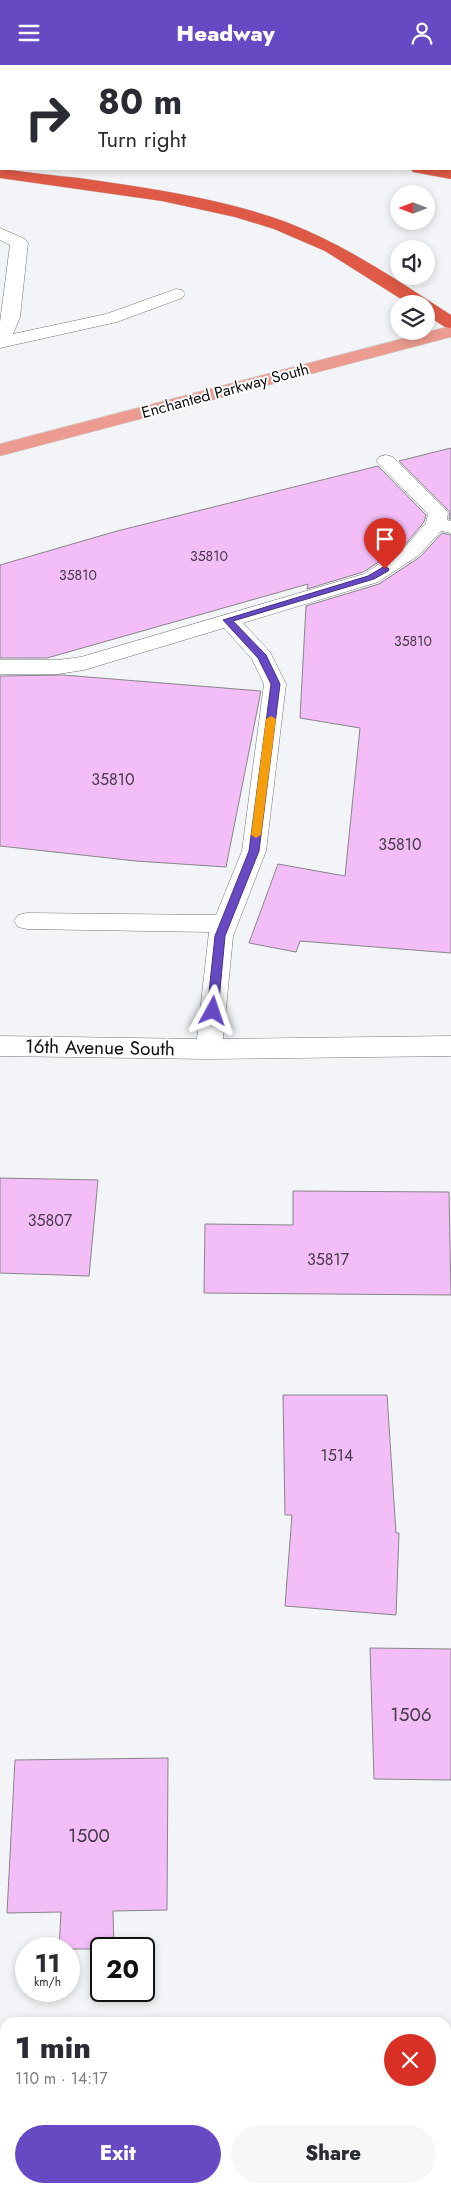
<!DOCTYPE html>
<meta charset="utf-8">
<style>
:root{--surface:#fff;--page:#f7f7f7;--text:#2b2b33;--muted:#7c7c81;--accent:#674ac3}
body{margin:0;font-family:Jost,sans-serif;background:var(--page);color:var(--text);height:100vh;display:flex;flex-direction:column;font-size:19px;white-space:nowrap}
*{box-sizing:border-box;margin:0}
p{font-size:16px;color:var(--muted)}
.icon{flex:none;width:28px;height:28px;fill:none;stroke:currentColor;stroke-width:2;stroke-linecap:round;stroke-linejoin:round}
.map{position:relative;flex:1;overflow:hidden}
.details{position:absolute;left:0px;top:1952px;width:451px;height:176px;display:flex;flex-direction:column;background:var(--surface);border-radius:15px 15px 0 0;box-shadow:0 2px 8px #0003}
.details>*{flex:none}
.top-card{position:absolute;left:0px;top:0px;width:451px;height:105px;box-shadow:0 2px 8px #0003;background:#fff;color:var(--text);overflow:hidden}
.needle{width:32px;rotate:270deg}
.tools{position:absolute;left:390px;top:120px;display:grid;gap:10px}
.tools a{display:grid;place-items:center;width:45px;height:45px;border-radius:50%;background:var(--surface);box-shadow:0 2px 8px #0003;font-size:25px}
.speed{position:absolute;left:15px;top:1872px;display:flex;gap:10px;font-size:25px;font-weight:700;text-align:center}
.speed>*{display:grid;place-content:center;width:65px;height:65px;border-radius:50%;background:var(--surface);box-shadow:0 2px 8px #0003;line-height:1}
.speed small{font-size:12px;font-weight:400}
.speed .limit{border:2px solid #111;border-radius:8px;background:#fff;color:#111}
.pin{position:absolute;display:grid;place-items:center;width:42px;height:42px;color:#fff;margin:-51px -21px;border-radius:50% 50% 50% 0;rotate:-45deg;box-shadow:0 0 5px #0007}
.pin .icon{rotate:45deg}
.me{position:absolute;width:55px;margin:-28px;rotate:5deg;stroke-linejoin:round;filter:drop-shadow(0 0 4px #0008)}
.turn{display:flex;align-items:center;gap:18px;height:105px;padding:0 15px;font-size:22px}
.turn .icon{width:65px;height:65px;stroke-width:2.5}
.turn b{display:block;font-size:35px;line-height:42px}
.round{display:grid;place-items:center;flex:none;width:52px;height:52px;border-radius:26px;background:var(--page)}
.headline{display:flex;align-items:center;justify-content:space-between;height:85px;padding:0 15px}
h1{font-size:30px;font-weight:800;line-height:38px}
.cta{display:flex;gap:10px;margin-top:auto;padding:10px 15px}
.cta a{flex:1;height:58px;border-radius:30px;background:var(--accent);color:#fff;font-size:20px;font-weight:800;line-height:58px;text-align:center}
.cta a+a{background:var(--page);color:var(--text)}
header{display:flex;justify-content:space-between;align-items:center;height:65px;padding:0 15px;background:var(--accent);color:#fff;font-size:22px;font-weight:800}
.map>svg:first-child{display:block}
.building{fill:#f3bef8;stroke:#878588}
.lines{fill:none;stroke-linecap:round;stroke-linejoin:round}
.minor-casing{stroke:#727476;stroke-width:1}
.major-casing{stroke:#cecfcf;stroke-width:1}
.highway-casing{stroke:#cecfcf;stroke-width:1}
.minor{fill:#fff;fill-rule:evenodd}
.major{fill:#eb9b90;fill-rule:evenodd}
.highway{fill:#de5946;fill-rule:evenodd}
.route{fill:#674ac3;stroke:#43307f}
.slow{fill:#f59e0b}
.labels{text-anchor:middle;stroke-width:4;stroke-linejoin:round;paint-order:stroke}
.far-number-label{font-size:14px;fill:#463948}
.far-street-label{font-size:16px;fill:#0c0d0e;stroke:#fff}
.number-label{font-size:16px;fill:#463948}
.street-label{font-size:19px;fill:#0c0d0e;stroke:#fff}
.near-number-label{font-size:19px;fill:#463948}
</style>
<header><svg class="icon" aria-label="menu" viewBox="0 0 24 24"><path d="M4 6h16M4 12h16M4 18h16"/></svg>Headway<svg class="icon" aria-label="person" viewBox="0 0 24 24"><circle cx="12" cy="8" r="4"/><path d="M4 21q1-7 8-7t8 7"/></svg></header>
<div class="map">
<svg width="451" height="2128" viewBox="0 0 451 2128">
<rect width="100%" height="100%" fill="#f2f4f7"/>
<g class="building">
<path d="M 451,383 L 451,454 L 449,454 L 450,447 L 399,396 Z"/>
<path d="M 378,401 L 426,450 L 424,457 L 404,481 L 363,507 L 307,524 L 308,519 L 47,593 L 0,593 L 0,500 L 117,466 Z"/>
<path d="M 442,468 L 451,470 L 451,888 L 300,876 L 296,887 L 249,878 L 278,799 L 345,811 L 360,663 L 300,653 L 306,541 L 379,519 L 420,492 Z"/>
<path d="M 63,610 L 261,626 L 226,802 L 136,796 L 0,781 L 0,611 Z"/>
<path d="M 0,1113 L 98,1115 L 89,1211 L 0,1208 Z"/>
<path d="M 293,1126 L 449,1127 L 451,1230 L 204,1228 L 205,1159 L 293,1160 Z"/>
<path d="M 283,1330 L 387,1330 L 396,1468 L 399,1468 L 396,1550 L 285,1541 L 292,1450 L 285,1450 Z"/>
<path d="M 370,1583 L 451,1584 L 451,1715 L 374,1714 Z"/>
<path d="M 168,1693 L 167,1845 L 113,1846 L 114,1884 L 59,1884 L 61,1847 L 7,1848 L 15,1695 Z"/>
</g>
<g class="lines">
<defs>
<g id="minor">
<path d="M 0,163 L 25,174 L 28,178 L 20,252 L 13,269 L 106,249 L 176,224 L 182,225 L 185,229 L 182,233 L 117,257 L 0,283 L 0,257 L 10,180 L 0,175 Z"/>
<path d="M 386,390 L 393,392 L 445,444 L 448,448 L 447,455 L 451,456 L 451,468 L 441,466 L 419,490 L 378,517 L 243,558 L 270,587 L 286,619 L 266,786 L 233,871 L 223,974 L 451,971 L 451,991 L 209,994 L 0,991 L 0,971 L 197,974 L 209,867 L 27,864 L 18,862 L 14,856 L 18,850 L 27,848 L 216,850 L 242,786 L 264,619 L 252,594 L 224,563 L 84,605 L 58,609 L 0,609 L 0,595 L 58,595 L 81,592 L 364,509 L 405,482 L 426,458 L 428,449 L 376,396 L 379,392 Z"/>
</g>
<path id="major" d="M 451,261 L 451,272 L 0,391 L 0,379 Z"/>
<g id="highway">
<path d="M 0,0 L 7,0 L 8,1 L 1,1 L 0,7 Z"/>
<path d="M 103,0 L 127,0 L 128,1 L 104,1 Z"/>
<path d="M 298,0 L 320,0 L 321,1 L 299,1 Z"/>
<rect x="450" y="19" width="1" height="10"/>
<rect x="0" y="32" width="1" height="10"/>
<rect x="450" y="51" width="1" height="10"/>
<path d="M 0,103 C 25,108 53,110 79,113 C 148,123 220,133 286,157 C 346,180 398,216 451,250 L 451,263 L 445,262 L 426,250 L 426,239 L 409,239 L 325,186 L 274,164 L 235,152 L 162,136 L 0,113 Z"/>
<path d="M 411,104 L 451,104 L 451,114 L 413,107 Z"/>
</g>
</defs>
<use href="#minor" class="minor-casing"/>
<use href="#major" class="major-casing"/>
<use href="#highway" class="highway-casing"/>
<use href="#minor" class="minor"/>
<use href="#major" class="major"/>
<use href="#highway" class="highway"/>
</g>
<path class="route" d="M 385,501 L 389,504 L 388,506 L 374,514 L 233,556 L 266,590 L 280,619 L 259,786 L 225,871 L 218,946 L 217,949 L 209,949 L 207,946 L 215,871 L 249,786 L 271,619 L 258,593 L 223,555 L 368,511 Z"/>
<path class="slow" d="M 271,651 L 276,654 L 261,770 L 256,773 L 251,770 L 266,654 Z"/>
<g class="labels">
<g class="far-number-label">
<text x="209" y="496">35810</text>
<text x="78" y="515">35810</text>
<text x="413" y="581">35810</text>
</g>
<g class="far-street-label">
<text transform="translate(225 325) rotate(-15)" y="6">Enchanted Parkway South</text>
</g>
<g class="number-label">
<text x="113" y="720">35810</text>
<text x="400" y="785">35810</text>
<text x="50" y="1161">35807</text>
<text x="328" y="1200">35817</text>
<text x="337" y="1396">1514</text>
</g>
<g class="street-label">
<text transform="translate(100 982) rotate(1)" y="7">16th Avenue South</text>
</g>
<g class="near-number-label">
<text x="411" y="1656">1506</text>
<text x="89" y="1777">1500</text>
</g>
</g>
</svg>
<div class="tools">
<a><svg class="needle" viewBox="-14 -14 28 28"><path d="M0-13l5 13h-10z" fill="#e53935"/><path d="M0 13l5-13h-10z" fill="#7c7c81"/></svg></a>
<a><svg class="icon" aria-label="sound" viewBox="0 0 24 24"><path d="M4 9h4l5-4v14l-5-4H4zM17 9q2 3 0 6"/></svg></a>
<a><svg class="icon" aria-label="layers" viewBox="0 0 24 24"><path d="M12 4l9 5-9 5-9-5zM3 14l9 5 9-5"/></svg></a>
</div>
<div class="speed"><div>11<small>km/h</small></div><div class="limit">20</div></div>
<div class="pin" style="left:385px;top:504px;background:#d93025"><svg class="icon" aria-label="arrive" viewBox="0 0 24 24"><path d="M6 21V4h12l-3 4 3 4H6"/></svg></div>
<svg class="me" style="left:213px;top:946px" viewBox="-20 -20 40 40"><path d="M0-17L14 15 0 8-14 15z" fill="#674ac3" stroke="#fff" stroke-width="4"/></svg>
<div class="top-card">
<div class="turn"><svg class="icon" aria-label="right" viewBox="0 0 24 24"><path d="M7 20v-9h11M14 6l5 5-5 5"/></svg><div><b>80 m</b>Turn right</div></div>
</div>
<section class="details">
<div class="headline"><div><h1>1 min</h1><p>110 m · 14:17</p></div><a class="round" style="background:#d93025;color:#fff"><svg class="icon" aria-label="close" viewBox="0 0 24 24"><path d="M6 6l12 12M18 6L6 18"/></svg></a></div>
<div class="cta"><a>Exit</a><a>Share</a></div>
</section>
</div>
